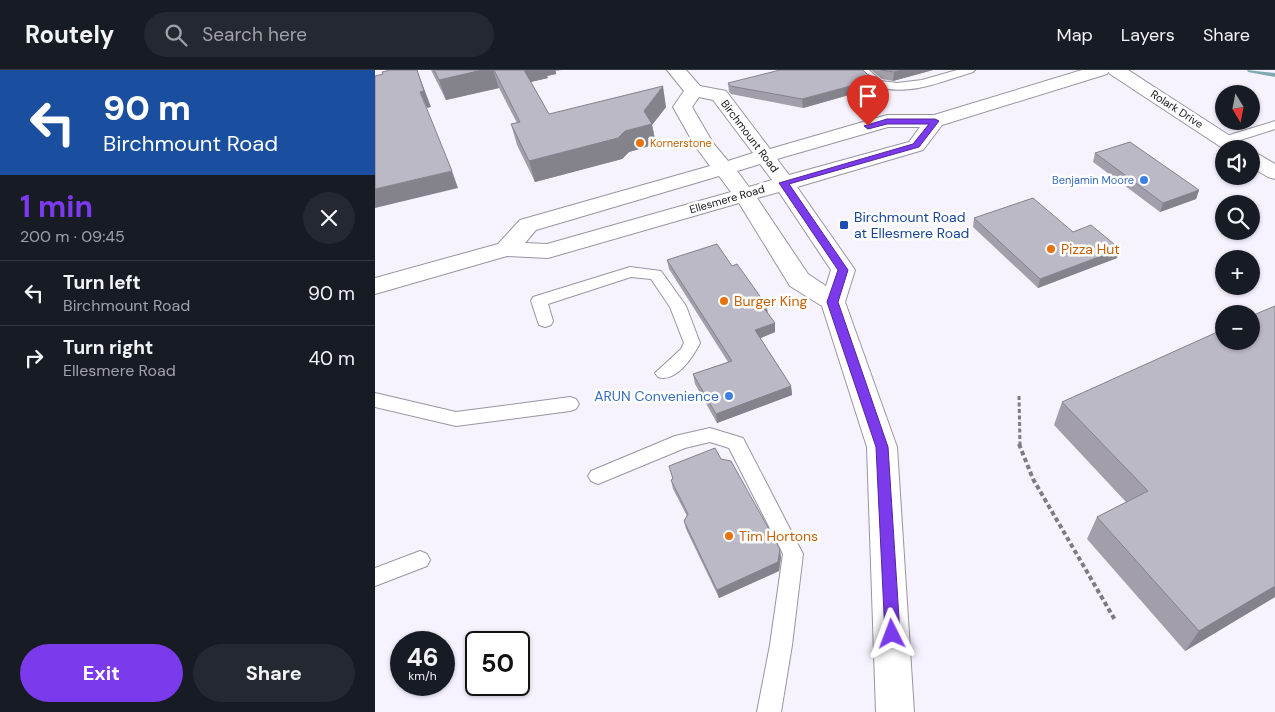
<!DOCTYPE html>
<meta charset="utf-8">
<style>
:root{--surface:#171b24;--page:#242831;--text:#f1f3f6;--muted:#9ea1a6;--line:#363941;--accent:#7c3aed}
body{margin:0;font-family:"DM Sans",sans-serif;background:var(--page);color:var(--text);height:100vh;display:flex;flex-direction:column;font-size:19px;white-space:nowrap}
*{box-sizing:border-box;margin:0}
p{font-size:16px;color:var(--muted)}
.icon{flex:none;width:28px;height:28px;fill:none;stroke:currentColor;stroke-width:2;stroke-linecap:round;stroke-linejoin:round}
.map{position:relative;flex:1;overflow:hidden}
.drawer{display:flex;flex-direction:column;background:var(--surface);width:375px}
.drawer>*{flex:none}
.hud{background:#1a4fa0;color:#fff;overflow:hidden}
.needle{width:32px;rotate:170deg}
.controls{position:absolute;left:840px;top:15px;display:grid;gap:10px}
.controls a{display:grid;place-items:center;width:45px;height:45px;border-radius:50%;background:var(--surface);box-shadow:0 1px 4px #0004;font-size:25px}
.speed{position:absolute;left:15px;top:561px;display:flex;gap:10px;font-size:25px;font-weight:700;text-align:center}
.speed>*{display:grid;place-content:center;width:65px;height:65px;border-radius:50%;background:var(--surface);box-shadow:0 1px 4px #0004;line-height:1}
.speed small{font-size:12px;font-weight:400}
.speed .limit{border:2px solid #111;border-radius:8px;background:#fff;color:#111}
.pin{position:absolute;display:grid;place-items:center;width:42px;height:42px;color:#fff;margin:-51px -21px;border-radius:50% 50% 50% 0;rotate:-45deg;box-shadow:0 0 5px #0007}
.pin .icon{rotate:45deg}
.me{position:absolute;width:55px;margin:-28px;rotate:357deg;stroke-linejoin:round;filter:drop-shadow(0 0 4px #0008)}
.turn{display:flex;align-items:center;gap:18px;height:105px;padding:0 20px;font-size:22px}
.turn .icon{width:65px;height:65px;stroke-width:2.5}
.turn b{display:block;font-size:35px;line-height:42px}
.round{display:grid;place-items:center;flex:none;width:52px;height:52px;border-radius:26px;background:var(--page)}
.overview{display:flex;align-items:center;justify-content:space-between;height:85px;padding:0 20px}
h1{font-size:30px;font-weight:700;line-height:38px;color:var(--accent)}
.cta{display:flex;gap:10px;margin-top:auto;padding:10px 20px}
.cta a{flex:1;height:58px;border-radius:30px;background:var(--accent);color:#fff;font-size:20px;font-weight:700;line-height:58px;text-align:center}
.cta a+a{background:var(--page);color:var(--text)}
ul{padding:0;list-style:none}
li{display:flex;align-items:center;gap:15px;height:65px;padding:0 20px;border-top:1px solid var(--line)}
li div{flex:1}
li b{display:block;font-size:19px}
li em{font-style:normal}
header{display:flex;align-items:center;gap:30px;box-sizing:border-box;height:70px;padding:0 25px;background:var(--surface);border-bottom:1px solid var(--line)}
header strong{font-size:24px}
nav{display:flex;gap:28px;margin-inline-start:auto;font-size:18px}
.search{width:350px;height:45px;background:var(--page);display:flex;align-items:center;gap:12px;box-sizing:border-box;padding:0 18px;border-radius:28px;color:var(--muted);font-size:19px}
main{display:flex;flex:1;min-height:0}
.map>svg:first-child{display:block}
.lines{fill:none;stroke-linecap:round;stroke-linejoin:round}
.stream{fill:#7fa9b1;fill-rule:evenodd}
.lane-casing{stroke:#9895a2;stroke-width:2}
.street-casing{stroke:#9895a2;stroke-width:2}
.secondary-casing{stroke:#9895a2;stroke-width:2}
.path-far1{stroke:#7d7b83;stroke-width:3;stroke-dasharray:4 2.5;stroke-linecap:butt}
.path{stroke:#7d7b83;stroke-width:4;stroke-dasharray:4.5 3;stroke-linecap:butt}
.lane{fill:#fff;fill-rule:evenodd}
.street{fill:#fff;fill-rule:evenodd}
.secondary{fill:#fff;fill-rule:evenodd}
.wall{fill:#a29faa}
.shaded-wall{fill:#84828b}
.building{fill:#bcb9c6;stroke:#84828b}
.route{fill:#7c3aed;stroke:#51269a}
.food-dot{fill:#e8710a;stroke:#fff;stroke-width:2}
.shop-dot{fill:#3f7fe0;stroke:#fff;stroke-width:2}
.transit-dot{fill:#1a4fb4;stroke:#fff;stroke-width:2}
.labels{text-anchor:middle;stroke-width:5;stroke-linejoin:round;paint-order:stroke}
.far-street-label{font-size:11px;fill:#151419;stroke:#fff}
.far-food-label{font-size:11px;fill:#c56008;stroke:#fff;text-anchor:start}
.far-shop-label{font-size:11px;fill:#366cbe;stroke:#fff;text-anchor:end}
.transit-label{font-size:14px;fill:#164399;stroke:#fff;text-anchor:start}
.food-label{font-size:14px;fill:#c56008;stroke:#fff;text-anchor:start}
.shop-label{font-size:14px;fill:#366cbe;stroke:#fff;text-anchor:end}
</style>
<header>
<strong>Routely</strong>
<div class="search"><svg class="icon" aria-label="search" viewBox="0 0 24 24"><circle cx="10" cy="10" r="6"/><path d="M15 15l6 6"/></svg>Search here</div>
<nav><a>Map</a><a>Layers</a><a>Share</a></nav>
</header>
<main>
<section class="drawer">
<div class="hud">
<div class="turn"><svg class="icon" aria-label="left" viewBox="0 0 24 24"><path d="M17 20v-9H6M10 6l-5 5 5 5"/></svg><div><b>90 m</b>Birchmount Road</div></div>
</div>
<div class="overview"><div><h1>1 min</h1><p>200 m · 09:45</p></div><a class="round"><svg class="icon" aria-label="close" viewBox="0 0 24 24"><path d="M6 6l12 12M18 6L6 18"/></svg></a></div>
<ul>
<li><svg class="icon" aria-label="left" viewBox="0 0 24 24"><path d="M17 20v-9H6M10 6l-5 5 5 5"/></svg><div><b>Turn left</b><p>Birchmount Road</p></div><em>90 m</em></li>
<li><svg class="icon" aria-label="right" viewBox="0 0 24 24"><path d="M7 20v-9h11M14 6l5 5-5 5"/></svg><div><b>Turn right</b><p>Ellesmere Road</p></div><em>40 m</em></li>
</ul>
<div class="cta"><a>Exit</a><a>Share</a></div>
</section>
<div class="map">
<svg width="900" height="642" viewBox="0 0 900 642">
<rect width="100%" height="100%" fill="#f6f3fe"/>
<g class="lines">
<path class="stream" d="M 872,0 L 900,3 L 900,7 L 873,2 Z"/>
<defs>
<g id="lane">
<path d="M 481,0 L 494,0 L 506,11 L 522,13 L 547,10 L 582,0 L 600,0 L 598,2 C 561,13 511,37 481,0 Z"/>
<path d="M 900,51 L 900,59 L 850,75 L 844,71 L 845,68 Z"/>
<path d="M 255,197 L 286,201 L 311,236 L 325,273 C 318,287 301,313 283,307 L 280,303 L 306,279 L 309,273 L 295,237 L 276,209 L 256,207 L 173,234 L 178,251 L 176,255 L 170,257 L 164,255 L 156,231 L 158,227 Z"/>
<path d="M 0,323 L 81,342 L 195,327 L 201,329 L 204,334 L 201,339 L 195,341 L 81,356 L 0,337 Z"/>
<path d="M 335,358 L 368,368 L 428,484 L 417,575 L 406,642 L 382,642 L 395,575 L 408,484 L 354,378 L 335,372 L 310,378 L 223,414 L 216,411 L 213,406 L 216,401 L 300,366 Z"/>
<path d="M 45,481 L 52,484 L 55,490 L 52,496 L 0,516 L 0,498 Z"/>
</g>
<g id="street">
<path d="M 732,0 L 753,0 L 869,75 L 872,79 L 849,79 L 735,4 Z"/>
<path d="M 876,82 L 883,84 L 900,94 L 900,109 L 893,107 L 876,97 Z"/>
</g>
<path id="secondary" d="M 292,0 L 311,0 L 325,16 L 351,21 L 395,79 L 512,45 L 559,45 L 707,0 L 735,0 L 732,4 L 567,55 L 548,80 L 422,117 L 480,200 L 470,232 L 522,377 L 539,642 L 501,642 L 492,377 L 447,236 L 415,216 L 364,133 L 173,188 L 132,186 L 0,224 L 0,208 L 123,174 L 145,150 L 335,96 L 320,76 L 298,37 L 309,21 ZM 324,27 L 338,30 L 378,83 L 353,91 L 338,73 L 317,37 ZM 513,57 L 545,57 L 534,72 L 414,105 L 402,89 ZM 385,94 L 397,110 L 374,117 L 362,101 ZM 344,106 L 356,122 L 172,174 L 150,173 L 161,160 ZM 404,122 L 456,200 L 451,216 L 433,204 L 382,128 Z"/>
</defs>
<use href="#lane" class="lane-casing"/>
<use href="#street" class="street-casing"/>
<use href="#secondary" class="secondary-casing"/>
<path class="path-far1" d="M 644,326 L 645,375"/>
<path class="path" d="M 644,374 L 658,409 L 740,550"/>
<use href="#lane" class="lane"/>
<use href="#street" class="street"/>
<use href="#secondary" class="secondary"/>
</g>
<g class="wall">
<path d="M 56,0 L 187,0 L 181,1 L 181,4 L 172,6 L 173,8 L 156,12 L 174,44 L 291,37 L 277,55 L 281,74 L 254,82 L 247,89 L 160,112 L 142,75 L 136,54 L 142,53 L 124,18 L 71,30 Z"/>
<path d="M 496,0 L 558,0 L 518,11 L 507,9 Z"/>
<path d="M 353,13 L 502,17 L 428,38 L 356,24 L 354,22 Z"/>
<path d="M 720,83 L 824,120 L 821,129 L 785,142 L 718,92 Z"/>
<path d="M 599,148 L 698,162 L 745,179 L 742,188 L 663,218 L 598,157 Z"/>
<path d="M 292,190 L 357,196 L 393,244 L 400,262 L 385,268 L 416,316 L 417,325 L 342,353 L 320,314 L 318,304 L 353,292 L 294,199 Z"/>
<path d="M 687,332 L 900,527 L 810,581 L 712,469 L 722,447 L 751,432 L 679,355 Z"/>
<path d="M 294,396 L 406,487 L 404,501 L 344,528 L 311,459 L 309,451 L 312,446 L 298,419 L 296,410 L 298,409 Z"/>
</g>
<g class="shaded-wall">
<path d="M 42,0 L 56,37 L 52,38 L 45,22 Z"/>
<path d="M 107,0 L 118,0 L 124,18 L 71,30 L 64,10 Z"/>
<path d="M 147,0 L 180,0 L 181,4 L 172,6 L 173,8 L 151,13 Z"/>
<path d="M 527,0 L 558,0 L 518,11 L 519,2 Z"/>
<path d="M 502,9 L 502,17 L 428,38 L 427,29 Z"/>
<path d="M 288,16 L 291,37 L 277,55 L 281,74 L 254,82 L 247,89 L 160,112 L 154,91 L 269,41 Z"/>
<path d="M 77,101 L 83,118 L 0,138 L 0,119 Z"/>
<path d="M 824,120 L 821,129 L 785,142 L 788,133 Z"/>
<path d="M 745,179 L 742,188 L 663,218 L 665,209 Z"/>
<path d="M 392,236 L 393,245 L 388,237 Z"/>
<path d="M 400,253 L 400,262 L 381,270 L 380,260 Z"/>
<path d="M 416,316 L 417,325 L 342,353 L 341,344 Z"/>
<path d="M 405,479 L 406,487 L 404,501 L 344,528 L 342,520 Z"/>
<path d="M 900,516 L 900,527 L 810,581 L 824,561 Z"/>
</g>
<g class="building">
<path d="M 15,0 L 42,0 L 49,21 L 45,22 L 77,101 L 0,119 L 0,6 L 8,4 L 7,2 Z"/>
<path d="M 59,0 L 107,0 L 64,10 Z"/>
<path d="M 119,0 L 149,0 L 174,44 L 288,16 L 269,41 L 277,54 L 250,61 L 243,68 L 154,91 L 136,54 L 145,52 Z"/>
<path d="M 405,0 L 488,0 L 492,4 L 502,9 L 427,29 L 355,16 L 353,13 Z"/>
<path d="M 506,0 L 527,0 L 519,2 Z"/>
<path d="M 755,72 L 824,120 L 788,133 L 720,83 Z"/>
<path d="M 658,128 L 698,162 L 716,155 L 745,179 L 665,209 L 599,148 Z"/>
<path d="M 342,174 L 357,196 L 362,194 L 392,236 L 388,237 L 400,253 L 380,260 L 416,316 L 341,344 L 318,304 L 357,291 L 292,190 Z"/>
<path d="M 900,236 L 900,516 L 824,561 L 722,447 L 773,421 L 687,332 L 849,259 L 849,271 L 876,271 L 876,246 Z"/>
<path d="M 340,378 L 346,389 L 356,391 L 405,479 L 403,492 L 342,520 L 309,451 L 313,444 L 296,410 L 298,409 L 294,396 Z"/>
</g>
<path class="route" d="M 512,49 L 560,49 L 564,51 L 544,77 L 414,114 L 473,200 L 463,232 L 513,377 L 525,564 L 522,569 L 517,571 L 512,569 L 510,564 L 501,377 L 452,232 L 463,200 L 404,113 L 538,74 L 554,54 L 512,54 L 493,59 L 489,56 Z"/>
<g class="food-dot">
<circle cx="265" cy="73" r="5"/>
<circle cx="676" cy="179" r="5"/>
<circle cx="349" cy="231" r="5"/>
<circle cx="354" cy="466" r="5"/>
</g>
<g class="shop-dot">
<circle cx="769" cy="110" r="5"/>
<circle cx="354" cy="326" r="5"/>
</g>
<rect class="transit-dot" x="464" y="150" width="10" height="10" rx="2.5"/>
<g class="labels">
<g class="far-street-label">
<text transform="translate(802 39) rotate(33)" y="4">Rolark Drive</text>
<text transform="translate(375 66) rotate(53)" y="4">Birchmount Road</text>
<text transform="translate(352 129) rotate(-16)" y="4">Ellesmere Road</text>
</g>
<g class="far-food-label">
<text x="275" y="77">Kornerstone</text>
</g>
<g class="far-shop-label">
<text x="759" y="114">Benjamin Moore</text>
</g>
<g class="transit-label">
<text x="479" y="152">Birchmount Road<tspan x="479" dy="16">at Ellesmere Road</tspan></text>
</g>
<g class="food-label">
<text x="686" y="184">Pizza Hut</text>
<text x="359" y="236">Burger King</text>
<text x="364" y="471">Tim Hortons</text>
</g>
<g class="shop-label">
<text x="344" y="331">ARUN Convenience</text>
</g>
</g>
</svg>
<div class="controls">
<a><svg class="needle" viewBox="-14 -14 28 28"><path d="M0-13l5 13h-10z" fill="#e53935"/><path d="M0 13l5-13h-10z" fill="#9ea1a6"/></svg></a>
<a><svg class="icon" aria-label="sound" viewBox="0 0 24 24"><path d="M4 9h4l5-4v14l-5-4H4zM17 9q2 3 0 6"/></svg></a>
<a><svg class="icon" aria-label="search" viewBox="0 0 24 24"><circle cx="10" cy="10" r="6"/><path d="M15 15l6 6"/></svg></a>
<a>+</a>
<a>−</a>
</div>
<div class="speed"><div>46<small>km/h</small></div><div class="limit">50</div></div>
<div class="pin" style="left:493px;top:56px;background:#d93025"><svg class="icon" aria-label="arrive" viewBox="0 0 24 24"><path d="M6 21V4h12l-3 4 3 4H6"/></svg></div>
<svg class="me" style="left:517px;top:564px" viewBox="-20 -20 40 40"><path d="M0-17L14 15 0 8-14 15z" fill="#7c3aed" stroke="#fff" stroke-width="4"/></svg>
</div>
</main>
